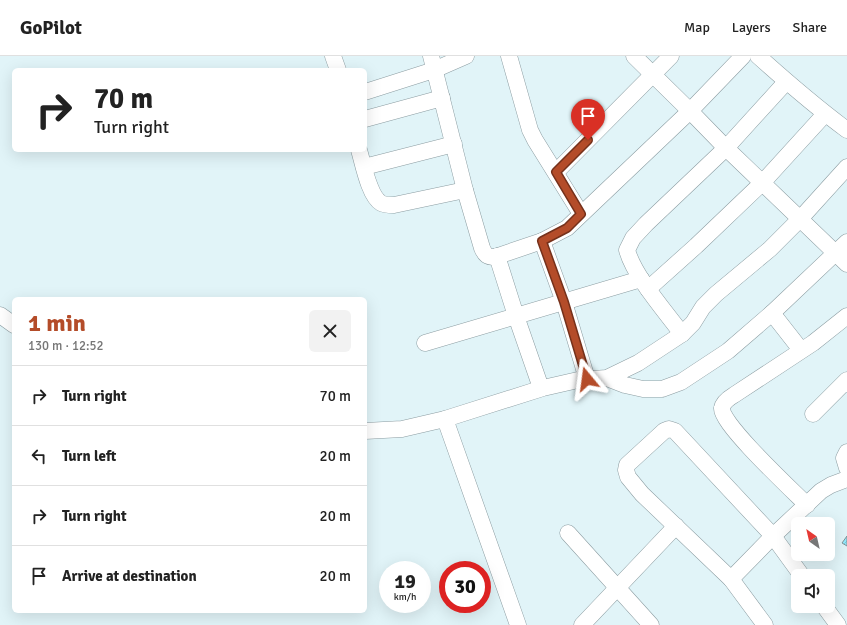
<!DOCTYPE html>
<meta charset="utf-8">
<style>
:root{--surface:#fff;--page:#f2f2f2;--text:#222;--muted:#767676;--line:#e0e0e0;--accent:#b44c29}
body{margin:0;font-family:Signika,sans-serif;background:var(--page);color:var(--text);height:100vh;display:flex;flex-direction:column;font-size:15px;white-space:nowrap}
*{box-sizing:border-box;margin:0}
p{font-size:13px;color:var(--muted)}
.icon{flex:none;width:22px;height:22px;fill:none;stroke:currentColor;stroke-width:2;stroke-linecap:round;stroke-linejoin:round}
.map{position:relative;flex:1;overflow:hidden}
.side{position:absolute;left:12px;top:241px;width:355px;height:316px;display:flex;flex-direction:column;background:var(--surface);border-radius:6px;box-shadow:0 4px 16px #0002}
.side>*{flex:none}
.guide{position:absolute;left:12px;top:12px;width:355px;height:84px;border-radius:6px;box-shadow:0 4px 16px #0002;background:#fff;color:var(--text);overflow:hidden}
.needle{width:26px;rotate:326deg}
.controls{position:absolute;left:791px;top:461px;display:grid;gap:8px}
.controls a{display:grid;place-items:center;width:44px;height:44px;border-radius:6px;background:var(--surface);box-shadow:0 4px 16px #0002;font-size:20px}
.speed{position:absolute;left:379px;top:505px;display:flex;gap:8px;font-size:20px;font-weight:700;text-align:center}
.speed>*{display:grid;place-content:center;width:52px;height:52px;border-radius:50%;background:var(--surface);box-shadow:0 4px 16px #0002;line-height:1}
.speed small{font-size:10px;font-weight:400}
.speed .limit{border:6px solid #d22;background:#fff;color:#111}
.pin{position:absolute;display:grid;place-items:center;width:34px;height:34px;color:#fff;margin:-41px -17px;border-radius:50% 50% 50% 0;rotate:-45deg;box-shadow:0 0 4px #0007}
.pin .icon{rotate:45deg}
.me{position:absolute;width:44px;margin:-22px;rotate:344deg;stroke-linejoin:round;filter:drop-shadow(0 0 3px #0008)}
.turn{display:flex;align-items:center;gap:14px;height:84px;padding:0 16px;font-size:18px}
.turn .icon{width:52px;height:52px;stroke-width:2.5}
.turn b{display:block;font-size:28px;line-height:34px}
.round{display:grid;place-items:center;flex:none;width:42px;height:42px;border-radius:6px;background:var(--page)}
.head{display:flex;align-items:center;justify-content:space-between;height:68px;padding:0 16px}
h1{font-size:24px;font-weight:700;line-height:30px;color:var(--accent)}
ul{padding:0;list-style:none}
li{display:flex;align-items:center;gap:12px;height:60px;padding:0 16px;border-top:1px solid var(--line)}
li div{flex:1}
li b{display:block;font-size:15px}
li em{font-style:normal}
header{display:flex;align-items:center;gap:24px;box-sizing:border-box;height:56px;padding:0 20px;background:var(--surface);border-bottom:1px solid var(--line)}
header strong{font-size:19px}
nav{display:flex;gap:22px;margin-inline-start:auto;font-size:14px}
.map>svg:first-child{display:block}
.building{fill:url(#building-hatch);stroke:#829397}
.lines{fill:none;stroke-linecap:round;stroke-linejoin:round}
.minor-casing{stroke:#8c9da2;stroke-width:17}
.minor{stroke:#fff;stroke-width:16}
.route-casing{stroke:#75311b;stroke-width:10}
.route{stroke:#b44c29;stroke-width:7}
</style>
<header>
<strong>GoPilot</strong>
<nav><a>Map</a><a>Layers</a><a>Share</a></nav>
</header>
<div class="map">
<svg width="847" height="569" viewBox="0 0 847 569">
<defs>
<pattern id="building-hatch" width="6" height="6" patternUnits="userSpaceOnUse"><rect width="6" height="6" fill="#92ebff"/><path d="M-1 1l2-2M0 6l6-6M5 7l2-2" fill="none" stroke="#7ecadb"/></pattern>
</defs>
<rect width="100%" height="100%" fill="#e1f4f8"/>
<path class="building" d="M 847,480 L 847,490 L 842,487 Z"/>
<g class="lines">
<defs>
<g id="minor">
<path d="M 333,0 L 338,14"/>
<path d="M 431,0 L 465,134 L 482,192 C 485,199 487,201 495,201 L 542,185 L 567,172 L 690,55 L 743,0"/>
<path d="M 509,0 L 530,74 L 535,84 L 581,158"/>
<path d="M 634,0 L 690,55 L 726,92 L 847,208"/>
<path d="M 758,0 C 787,26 816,51 847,74"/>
<path d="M 365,36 L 434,14 L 466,0"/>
<path d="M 365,63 L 442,42"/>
<path d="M 359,94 C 363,107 369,140 381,147 C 384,149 390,149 394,149 L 465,134"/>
<path d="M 364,111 L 454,88"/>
<path d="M 556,116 L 671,0"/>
<path d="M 542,185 L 564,246 L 587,323"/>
<path d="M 497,200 L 516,260 L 541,332"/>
<path d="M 648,233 L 696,190 L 762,127 L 825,58"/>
<path d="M 772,257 L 801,294"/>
<path d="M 0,259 L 14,269"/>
<path d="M 682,278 C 665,255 634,220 627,194 L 633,182 L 646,168 L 726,92 L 786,26"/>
<path d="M 425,287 L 641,223"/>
<path d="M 607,322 L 625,329 L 643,333 L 662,333 L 681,326 L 728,295 L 772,257 L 847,186"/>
<path d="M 813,358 L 847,324"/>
<path d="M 445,363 L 518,569"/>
<path d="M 365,375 L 402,373 L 445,363 L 543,332 L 578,324 L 607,322 L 638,307 L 682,278 L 693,267 L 703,251 L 716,238 L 770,193 L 800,163 L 847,111"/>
<path d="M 847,396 L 844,402 L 847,412"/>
<path d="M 807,449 C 793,435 719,366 722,352 C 723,346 729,342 734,339 L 813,287 L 847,260"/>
<path d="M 568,477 L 651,569"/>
<path d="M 731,523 L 773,480 L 821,435 L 831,429 L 847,423"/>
<path d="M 824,550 L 838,569"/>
<path d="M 582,569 L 676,470"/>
<path d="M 765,569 L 731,523 L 642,438 L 628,421 L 626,414 L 627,409 L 664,375 L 669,373 L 675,375 L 773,480 L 802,520"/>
</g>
</defs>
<use href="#minor" class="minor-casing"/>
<use href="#minor" class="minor"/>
</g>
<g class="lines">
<defs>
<path id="route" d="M 587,323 L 564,246 L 542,185 L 567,172 L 581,158 L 556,116 L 588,84"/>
</defs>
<use href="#route" class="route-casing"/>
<use href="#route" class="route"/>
</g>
</svg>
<div class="controls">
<a><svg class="needle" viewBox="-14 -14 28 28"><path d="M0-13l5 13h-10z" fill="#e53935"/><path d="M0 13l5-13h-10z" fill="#767676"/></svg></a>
<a><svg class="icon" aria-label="sound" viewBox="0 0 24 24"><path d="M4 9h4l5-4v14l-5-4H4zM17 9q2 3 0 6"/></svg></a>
</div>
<div class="speed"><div>19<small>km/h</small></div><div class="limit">30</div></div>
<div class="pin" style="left:588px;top:84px;background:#d93025"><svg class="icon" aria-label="arrive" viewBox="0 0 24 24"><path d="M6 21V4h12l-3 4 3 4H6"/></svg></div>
<svg class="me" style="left:587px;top:323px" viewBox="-20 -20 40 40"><path d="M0-17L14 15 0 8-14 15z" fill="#b44c29" stroke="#fff" stroke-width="4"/></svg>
<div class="guide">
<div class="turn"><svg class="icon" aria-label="right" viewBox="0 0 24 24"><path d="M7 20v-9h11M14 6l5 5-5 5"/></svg><div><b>70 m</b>Turn right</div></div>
</div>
<section class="side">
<div class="head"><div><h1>1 min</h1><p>130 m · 12:52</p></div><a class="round"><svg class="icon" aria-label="close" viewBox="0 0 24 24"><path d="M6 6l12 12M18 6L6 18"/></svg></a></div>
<ul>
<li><svg class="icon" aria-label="right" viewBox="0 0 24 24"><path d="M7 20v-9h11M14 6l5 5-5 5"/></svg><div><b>Turn right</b></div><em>70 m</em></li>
<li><svg class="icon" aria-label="left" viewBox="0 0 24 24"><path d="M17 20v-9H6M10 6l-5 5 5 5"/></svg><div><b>Turn left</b></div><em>20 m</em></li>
<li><svg class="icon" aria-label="right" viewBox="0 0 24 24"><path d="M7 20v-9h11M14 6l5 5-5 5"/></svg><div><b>Turn right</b></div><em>20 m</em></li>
<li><svg class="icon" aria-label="arrive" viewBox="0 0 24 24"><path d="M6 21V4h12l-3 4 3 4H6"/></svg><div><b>Arrive at destination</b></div><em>20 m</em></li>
</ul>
</section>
</div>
